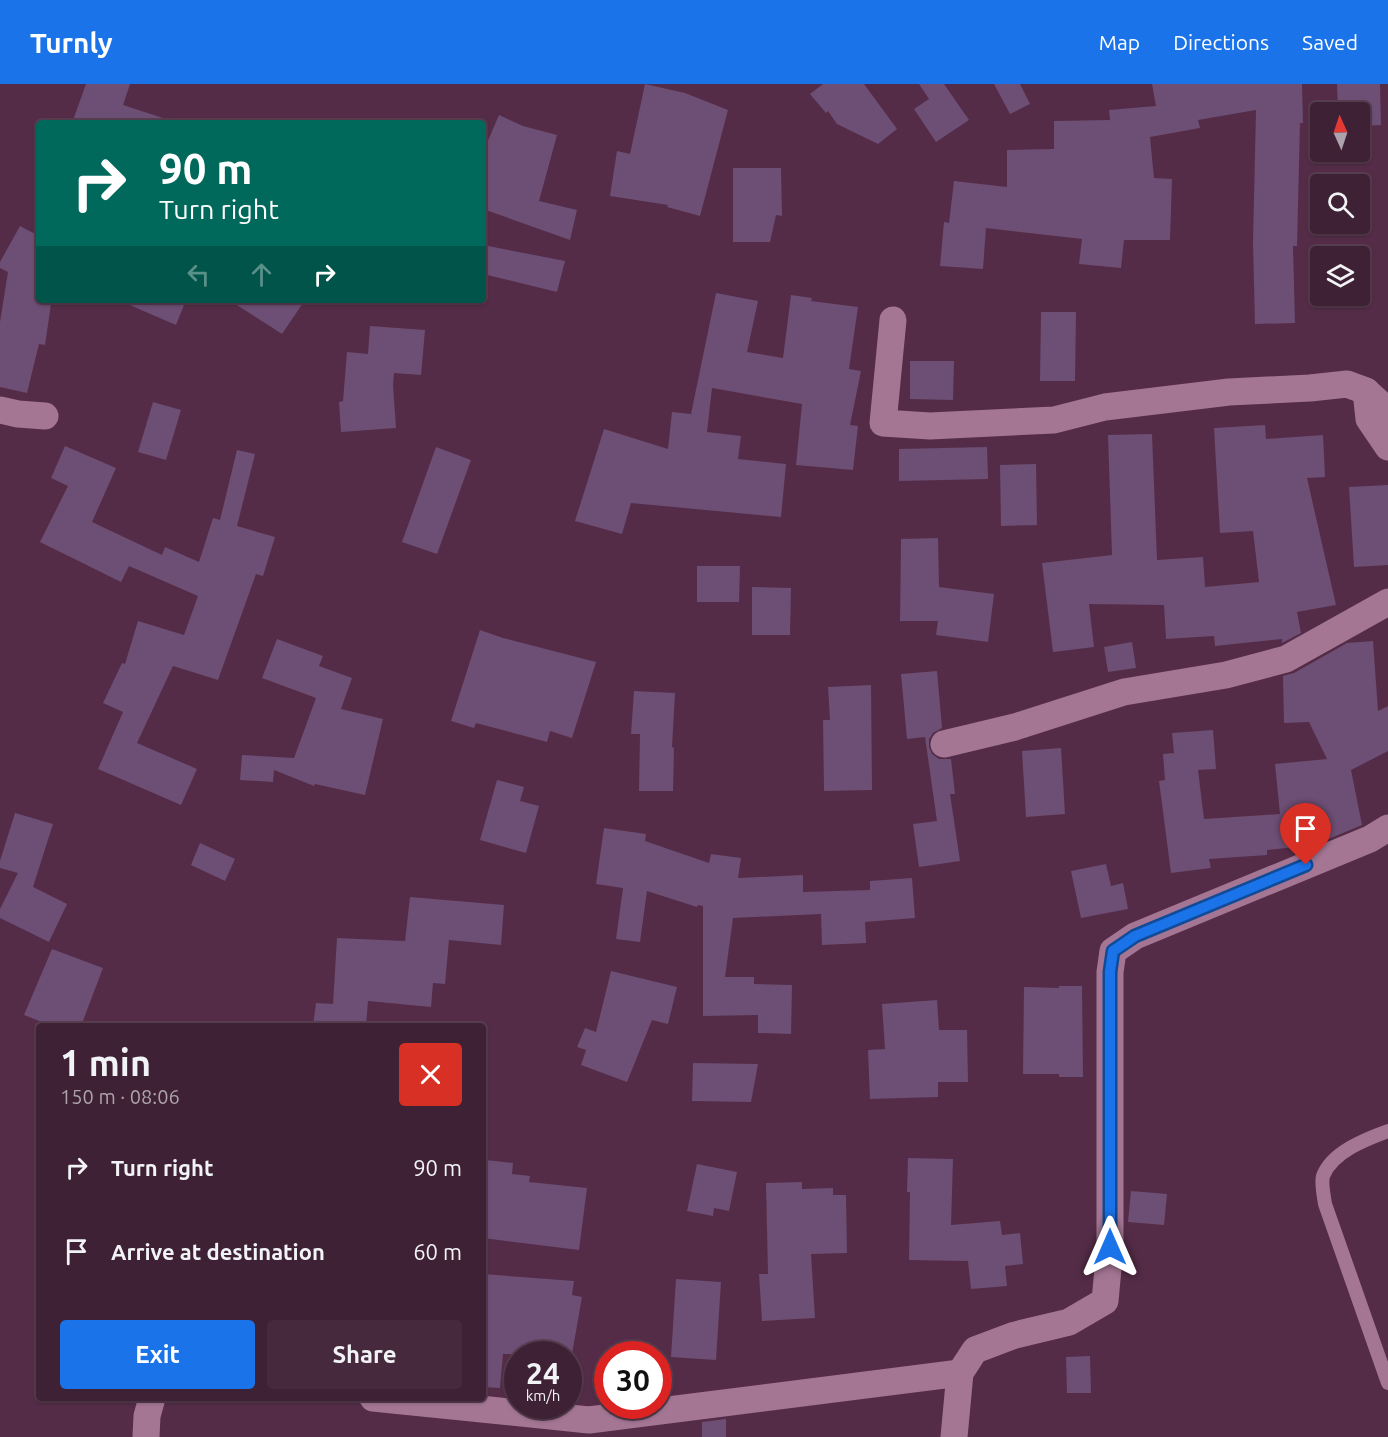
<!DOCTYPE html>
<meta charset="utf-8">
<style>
:root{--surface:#3f2135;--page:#46293d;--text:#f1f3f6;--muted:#ada3ad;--line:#583e50;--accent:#1a73e8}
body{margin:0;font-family:Ubuntu,sans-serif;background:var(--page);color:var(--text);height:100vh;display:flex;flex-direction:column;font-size:22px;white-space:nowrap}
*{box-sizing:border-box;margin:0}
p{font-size:20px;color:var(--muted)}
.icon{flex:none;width:33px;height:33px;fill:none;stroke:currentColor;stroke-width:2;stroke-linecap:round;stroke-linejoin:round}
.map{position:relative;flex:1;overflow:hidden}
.sheet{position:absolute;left:36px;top:939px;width:450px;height:378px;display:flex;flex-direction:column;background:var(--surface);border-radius:6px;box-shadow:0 2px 4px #0004,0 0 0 2px var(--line)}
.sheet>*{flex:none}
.top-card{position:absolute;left:36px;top:36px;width:450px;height:183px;border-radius:6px;box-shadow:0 2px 4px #0004,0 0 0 2px var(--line);background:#00695c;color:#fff;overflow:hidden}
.needle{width:39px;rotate:357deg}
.tools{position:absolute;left:1310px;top:18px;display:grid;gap:12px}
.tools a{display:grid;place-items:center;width:60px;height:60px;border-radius:6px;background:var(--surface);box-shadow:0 2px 4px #0004,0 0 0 2px var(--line);font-size:30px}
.speed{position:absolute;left:504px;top:1257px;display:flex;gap:12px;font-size:30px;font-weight:700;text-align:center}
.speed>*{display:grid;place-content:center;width:78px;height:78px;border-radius:50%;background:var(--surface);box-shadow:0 2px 4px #0004,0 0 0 2px var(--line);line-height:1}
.speed small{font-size:15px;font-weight:400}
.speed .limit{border:9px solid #d22;background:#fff;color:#111}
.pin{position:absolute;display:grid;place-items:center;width:51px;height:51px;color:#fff;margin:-62px -26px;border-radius:50% 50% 50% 0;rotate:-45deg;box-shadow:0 0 6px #0007}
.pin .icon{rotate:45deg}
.me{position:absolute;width:66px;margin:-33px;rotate:0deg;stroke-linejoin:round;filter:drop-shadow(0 0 4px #0008)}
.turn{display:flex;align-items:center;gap:21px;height:126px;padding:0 24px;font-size:27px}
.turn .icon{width:78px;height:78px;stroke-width:2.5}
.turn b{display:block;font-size:42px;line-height:51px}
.lanes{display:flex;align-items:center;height:57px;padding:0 24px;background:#0003;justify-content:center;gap:30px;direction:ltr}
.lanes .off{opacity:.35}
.round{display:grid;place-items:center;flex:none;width:63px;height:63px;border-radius:6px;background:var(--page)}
.headline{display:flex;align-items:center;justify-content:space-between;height:102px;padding:0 24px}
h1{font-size:36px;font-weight:700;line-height:45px}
.cta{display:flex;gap:12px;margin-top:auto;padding:12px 24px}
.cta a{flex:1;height:69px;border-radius:6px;background:var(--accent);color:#fff;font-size:24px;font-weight:700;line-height:69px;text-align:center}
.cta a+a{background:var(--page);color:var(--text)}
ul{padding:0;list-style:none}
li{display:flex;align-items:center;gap:18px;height:84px;padding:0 24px}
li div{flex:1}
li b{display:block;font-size:22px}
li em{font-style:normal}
header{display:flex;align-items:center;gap:36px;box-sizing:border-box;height:84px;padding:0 30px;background:var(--accent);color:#fff}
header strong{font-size:28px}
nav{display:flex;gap:33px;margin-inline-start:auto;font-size:21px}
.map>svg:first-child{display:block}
.building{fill:#6d4e74}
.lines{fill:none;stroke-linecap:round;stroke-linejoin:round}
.lane{stroke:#a47694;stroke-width:14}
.street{stroke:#a47694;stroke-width:27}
.route-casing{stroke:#114b97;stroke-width:15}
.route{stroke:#1a73e8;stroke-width:10}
</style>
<header>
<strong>Turnly</strong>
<nav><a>Map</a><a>Directions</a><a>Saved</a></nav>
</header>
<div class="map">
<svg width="1388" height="1353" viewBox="0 0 1388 1353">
<rect width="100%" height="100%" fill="#542c47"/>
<g class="building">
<path d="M 86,0 L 130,0 L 123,21 L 166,35 L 165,39 L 72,39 Z"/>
<path d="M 645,0 L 685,9 L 728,26 L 700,132 L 667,123 L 668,121 L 610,112 L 617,67 L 630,70 Z"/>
<path d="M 823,0 L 864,0 L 897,45 L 878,60 L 837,40 L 828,27 L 826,29 L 810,10 Z"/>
<path d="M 919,0 L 944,0 L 969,36 L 936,58 L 914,25 L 929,15 Z"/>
<path d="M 994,0 L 1020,0 L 1030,20 L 1010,30 Z"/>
<path d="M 1152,0 L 1302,0 L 1303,39 L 1300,39 L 1297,162 L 1293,162 L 1295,239 L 1255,240 L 1253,158 L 1256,26 L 1198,36 L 1200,44 L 1150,53 L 1154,94 L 1172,95 L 1170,156 L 1124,156 L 1121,184 L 1079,180 L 1082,155 L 986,144 L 983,185 L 940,182 L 944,138 L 949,139 L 954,97 L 1007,103 L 1007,66 L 1054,65 L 1054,37 L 1110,36 L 1109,26 L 1156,22 Z"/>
<path d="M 1337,0 L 1380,0 L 1381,41 L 1359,42 L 1359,28 L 1338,28 Z"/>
<path d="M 499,31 L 523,42 L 557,51 L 539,117 L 577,126 L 570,156 L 483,125 L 483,68 Z"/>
<path d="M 733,84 L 781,84 L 782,132 L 776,131 L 770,158 L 733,158 Z"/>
<path d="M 20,142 L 39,152 L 39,218 L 51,220 L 45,261 L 39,260 L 27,309 L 0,303 L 0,238 L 8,188 L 0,184 L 0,178 Z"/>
<path d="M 483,161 L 565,177 L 557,208 L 483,190 Z"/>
<path d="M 716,209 L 758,217 L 747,268 L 783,274 L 791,211 L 812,214 L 811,217 L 858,223 L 849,285 L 861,287 L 850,341 L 858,342 L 853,386 L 796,381 L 802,320 L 712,304 L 707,348 L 741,352 L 738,375 L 786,380 L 781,433 L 631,419 L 622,450 L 575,437 L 604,345 L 668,365 L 672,328 L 691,330 Z"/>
<path d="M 118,216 L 186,216 L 176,241 Z"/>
<path d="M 229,216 L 305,216 L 282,250 Z"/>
<path d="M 1041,228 L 1076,228 L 1075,297 L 1040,297 Z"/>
<path d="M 370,242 L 425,246 L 421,291 L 394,289 L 393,301 L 396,344 L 341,348 L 339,318 L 343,317 L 347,268 L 368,270 Z"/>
<path d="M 910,277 L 954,277 L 953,316 L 910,315 Z"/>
<path d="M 153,318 L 181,326 L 166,376 L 138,368 Z"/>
<path d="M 1265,341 L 1266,355 L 1323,351 L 1325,393 L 1307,394 L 1336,521 L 1297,528 L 1301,549 L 1282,559 L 1282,555 L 1215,562 L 1214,552 L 1166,555 L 1164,521 L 1089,520 L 1094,563 L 1053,568 L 1042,479 L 1112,471 L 1108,351 L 1152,350 L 1157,476 L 1203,473 L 1205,503 L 1259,498 L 1253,447 L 1220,449 L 1214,344 Z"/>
<path d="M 65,362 L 116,384 L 92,438 L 162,471 L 165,463 L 199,478 L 213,434 L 220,436 L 237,366 L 255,370 L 237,442 L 275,453 L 263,492 L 256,490 L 218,596 L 173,582 L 137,659 L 197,685 L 181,721 L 98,685 L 123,628 L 103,619 L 122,579 L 125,580 L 138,537 L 184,551 L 198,512 L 129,482 L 121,498 L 40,458 L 68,402 L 51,394 Z"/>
<path d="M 436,363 L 471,376 L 437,470 L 402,458 Z"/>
<path d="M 987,363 L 988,395 L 899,397 L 899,365 Z"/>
<path d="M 1036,380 L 1037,441 L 1001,442 L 1000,381 Z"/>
<path d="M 1388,401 L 1388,481 L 1354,483 L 1349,403 Z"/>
<path d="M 938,454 L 939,503 L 994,510 L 988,558 L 936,551 L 938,537 L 900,537 L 901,455 Z"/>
<path d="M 697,482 L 740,482 L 739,518 L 697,518 Z"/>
<path d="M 752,503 L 791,504 L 790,551 L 752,551 Z"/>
<path d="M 480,546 L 503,554 L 596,578 L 572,654 L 550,647 L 547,658 L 476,639 L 474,644 L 451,637 Z"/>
<path d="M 277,555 L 323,572 L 319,582 L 352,594 L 341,625 L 383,635 L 365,711 L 315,700 L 314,702 L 274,686 L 273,698 L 240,696 L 242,671 L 294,674 L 316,614 L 262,594 Z"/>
<path d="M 1373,557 L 1378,627 L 1388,622 L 1388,667 L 1351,686 L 1362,741 L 1314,761 L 1267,766 L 1267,771 L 1209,775 L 1211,784 L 1171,789 L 1159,697 L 1165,696 L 1163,670 L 1174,669 L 1172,649 L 1213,646 L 1216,685 L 1198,686 L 1204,735 L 1280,730 L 1275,680 L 1327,675 L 1309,638 L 1284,639 L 1283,592 L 1294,589 L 1347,559 Z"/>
<path d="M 1132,558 L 1136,584 L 1108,588 L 1104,563 Z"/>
<path d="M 937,587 L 942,644 L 933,649 L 929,655 L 929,663 L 932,670 L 939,675 L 951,675 L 955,710 L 950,710 L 960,777 L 919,783 L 913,740 L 937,737 L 925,653 L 907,655 L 901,590 Z"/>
<path d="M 871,601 L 872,706 L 824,707 L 823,636 L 830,636 L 828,603 Z"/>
<path d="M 634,607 L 675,609 L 672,663 L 674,664 L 673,707 L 639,707 L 640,650 L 631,650 Z"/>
<path d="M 1061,664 L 1065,730 L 1026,733 L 1022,667 Z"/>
<path d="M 497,696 L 524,703 L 520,717 L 539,722 L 526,769 L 480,756 Z"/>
<path d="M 15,729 L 53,740 L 33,803 L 67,820 L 49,858 L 0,834 L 0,825 L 18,789 L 0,784 L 0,777 Z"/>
<path d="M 604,744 L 646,750 L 645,757 L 709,779 L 711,770 L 741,774 L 738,794 L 803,791 L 803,808 L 870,806 L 870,797 L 912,794 L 915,834 L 865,838 L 866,859 L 822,861 L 821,830 L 733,834 L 725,893 L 754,893 L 754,900 L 792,901 L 791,950 L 758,949 L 758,931 L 703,932 L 703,822 L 698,821 L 697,823 L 647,807 L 640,858 L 616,855 L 623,804 L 596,800 Z"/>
<path d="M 200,759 L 235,775 L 225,797 L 191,781 Z"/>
<path d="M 1106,780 L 1111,802 L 1123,799 L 1128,825 L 1081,834 L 1071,787 Z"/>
<path d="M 410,813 L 504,821 L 501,861 L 449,856 L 445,900 L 433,899 L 431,923 L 368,917 L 366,942 L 313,942 L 316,919 L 333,920 L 337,854 L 405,857 Z"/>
<path d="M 52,865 L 103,884 L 81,942 L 52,942 L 24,931 Z"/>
<path d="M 611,887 L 677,903 L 668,940 L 652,936 L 627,998 L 581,981 L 586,966 L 577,963 L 585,944 L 596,948 Z"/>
<path d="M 1059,902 L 1082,902 L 1083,993 L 1059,993 L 1059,990 L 1023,990 L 1024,903 L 1059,904 Z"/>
<path d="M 937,916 L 939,946 L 967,946 L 968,998 L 938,998 L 938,1013 L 870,1015 L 868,966 L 885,965 L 882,920 Z"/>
<path d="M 693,979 L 758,980 L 751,1018 L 692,1017 Z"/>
<path d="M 908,1074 L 953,1075 L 951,1141 L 1000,1137 L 1002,1151 L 1020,1149 L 1023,1180 L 1005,1182 L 1007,1202 L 971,1205 L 968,1177 L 909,1176 L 910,1108 L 907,1108 Z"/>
<path d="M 486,1076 L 513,1079 L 512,1090 L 530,1092 L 529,1098 L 587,1104 L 579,1166 L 483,1154 L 483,1101 Z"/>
<path d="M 697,1080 L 737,1088 L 729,1127 L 714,1124 L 713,1132 L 687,1127 Z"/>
<path d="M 802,1098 L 802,1105 L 833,1104 L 833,1111 L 846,1111 L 847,1169 L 811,1170 L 815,1234 L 762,1237 L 759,1190 L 768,1190 L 766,1099 Z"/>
<path d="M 1131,1107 L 1167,1110 L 1164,1141 L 1128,1138 Z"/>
<path d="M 483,1190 L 574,1197 L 572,1211 L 582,1213 L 572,1270 L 503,1270 L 500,1304 L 483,1303 Z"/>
<path d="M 676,1195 L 721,1198 L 716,1276 L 671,1273 Z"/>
<path d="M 1090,1272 L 1091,1309 L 1067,1309 L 1066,1273 Z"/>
<path d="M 726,1335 L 726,1353 L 702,1353 L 702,1338 Z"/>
</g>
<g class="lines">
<path class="lane" d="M 1388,1047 C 1366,1055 1332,1068 1323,1092 C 1321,1100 1324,1112 1325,1120 L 1388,1299"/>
<g class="street">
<path d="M 893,236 L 883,339 L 930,342 L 1054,336 L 1105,323 L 1229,308 L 1310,304 L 1347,300 L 1366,307"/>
<path d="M 0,326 L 18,330 L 45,332"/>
<path d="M 1388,327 L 1366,307 L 1369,335 L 1388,363"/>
<path d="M 944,660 L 1015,643 L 1124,608 L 1226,591 L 1286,575 L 1388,518"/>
<path d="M 373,1314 L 589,1336 L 960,1289"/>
<path d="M 146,1353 L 147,1332 L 152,1314"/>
<path d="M 954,1353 L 960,1289 L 975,1266 L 1015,1251 L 1069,1238 L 1105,1217 L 1110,1163 L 1110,888 L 1113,867 L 1135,852 L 1370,755 L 1388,744"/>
</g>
</g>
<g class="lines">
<defs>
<path id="route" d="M 1110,1163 L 1110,888 L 1113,867 L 1135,852 L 1306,781"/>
</defs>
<use href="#route" class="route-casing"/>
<use href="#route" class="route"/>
</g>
</svg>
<div class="tools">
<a><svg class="needle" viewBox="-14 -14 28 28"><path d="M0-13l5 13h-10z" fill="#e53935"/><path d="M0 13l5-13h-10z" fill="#ada3ad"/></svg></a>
<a><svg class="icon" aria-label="search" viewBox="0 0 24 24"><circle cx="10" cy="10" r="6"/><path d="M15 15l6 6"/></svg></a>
<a><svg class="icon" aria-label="layers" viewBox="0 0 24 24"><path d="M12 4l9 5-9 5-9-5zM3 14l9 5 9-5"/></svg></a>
</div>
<div class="speed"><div>24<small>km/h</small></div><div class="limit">30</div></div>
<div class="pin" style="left:1306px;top:781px;background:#d93025"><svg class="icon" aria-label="arrive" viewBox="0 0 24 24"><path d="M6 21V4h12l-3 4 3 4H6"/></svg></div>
<svg class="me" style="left:1110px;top:1163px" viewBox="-20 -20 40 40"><path d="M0-17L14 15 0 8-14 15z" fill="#1a73e8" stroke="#fff" stroke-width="4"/></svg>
<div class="top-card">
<div class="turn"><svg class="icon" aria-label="right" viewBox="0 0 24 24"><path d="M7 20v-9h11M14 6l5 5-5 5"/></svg><div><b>90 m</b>Turn right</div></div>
<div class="lanes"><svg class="icon off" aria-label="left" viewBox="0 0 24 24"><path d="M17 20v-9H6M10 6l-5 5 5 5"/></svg><svg class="icon off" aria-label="ahead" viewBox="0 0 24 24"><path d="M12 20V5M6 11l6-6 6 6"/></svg><svg class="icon" aria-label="right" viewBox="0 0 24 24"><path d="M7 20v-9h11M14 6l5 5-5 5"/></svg></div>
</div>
<section class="sheet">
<div class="headline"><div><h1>1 min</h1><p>150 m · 08:06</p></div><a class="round" style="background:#d93025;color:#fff"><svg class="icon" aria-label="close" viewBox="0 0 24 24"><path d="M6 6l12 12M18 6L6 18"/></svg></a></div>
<ul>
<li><svg class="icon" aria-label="right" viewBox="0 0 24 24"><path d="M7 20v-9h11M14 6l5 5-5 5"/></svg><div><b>Turn right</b></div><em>90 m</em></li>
<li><svg class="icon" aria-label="arrive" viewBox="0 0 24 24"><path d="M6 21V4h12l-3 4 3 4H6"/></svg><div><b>Arrive at destination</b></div><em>60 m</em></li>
</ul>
<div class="cta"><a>Exit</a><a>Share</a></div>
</section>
</div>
